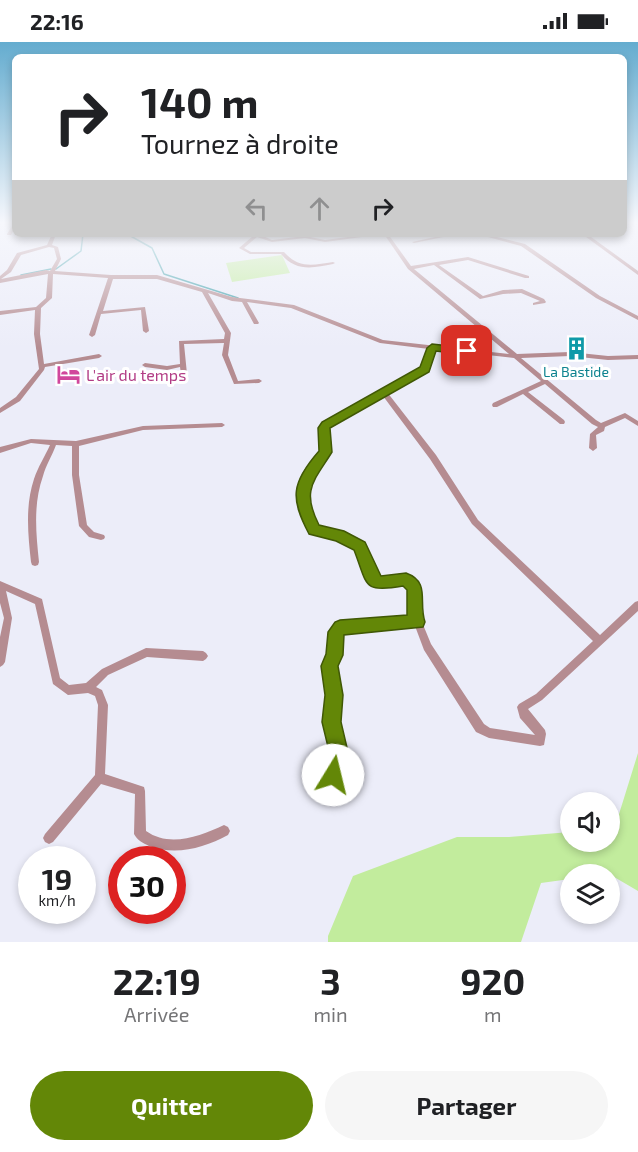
<!DOCTYPE html>
<html lang="fr">
<meta charset="utf-8">
<style>
:root{--surface:#fff;--page:#f6f6f6;--text:#202124;--muted:#757577;--accent:#638707}
body{margin:0;font-family:"Exo 2",sans-serif;background:var(--page);color:var(--text);height:100vh;display:flex;flex-direction:column;font-size:22px;white-space:nowrap}
*{box-sizing:border-box;margin:0}
p{font-size:20px;color:var(--muted)}
.icon{flex:none;width:33px;height:33px;fill:none;stroke:currentColor;stroke-width:2;stroke-linecap:round;stroke-linejoin:round}
.map{position:relative;height:900px;overflow:hidden}
.sheet{display:flex;flex-direction:column;background:var(--surface);flex:1}
.sheet>*{flex:none}
.banner{position:absolute;left:12px;top:12px;width:615px;height:183px;border-radius:9px;box-shadow:0 3px 9px #0003;background:#fff;color:var(--text);overflow:hidden}
.fabs{position:absolute;left:560px;top:750px;display:grid;gap:12px}
.fabs a{display:grid;place-items:center;width:60px;height:60px;border-radius:50%;background:var(--surface);box-shadow:0 3px 9px #0003;font-size:30px}
.speed{position:absolute;left:18px;top:804px;display:flex;gap:12px;font-size:30px;font-weight:700;text-align:center}
.speed>*{display:grid;place-content:center;width:78px;height:78px;border-radius:50%;background:var(--surface);box-shadow:0 3px 9px #0003;line-height:1}
.speed small{font-size:15px;font-weight:400}
.speed .limit{border:9px solid #d22;background:#fff;color:#111}
.pin{position:absolute;display:grid;place-items:center;width:51px;height:51px;color:#fff;margin:-26px;border-radius:12px;box-shadow:0 3px 9px #0006}
.me{position:absolute;width:66px;margin:-33px;rotate:9deg;stroke-linejoin:round;filter:drop-shadow(0 0 4px #0008)}
.turn{display:flex;align-items:center;gap:21px;height:126px;padding:0 30px;font-size:27px}
.turn .icon{width:78px;height:78px;stroke-width:2.5}
.turn b{display:block;font-size:42px;line-height:51px}
.lanes{display:flex;align-items:center;height:57px;padding:0 30px;background:#0003;justify-content:center;gap:30px;direction:ltr}
.lanes .off{opacity:.35}
.eta{display:flex;justify-content:space-evenly;align-items:center;height:102px;text-align:center}
.eta b{font-size:36px;font-weight:700;line-height:42px}
.action{display:flex;gap:12px;margin-top:auto;padding:12px 30px}
.action a{flex:1;height:69px;border-radius:36px;background:var(--accent);color:#fff;font-size:24px;font-weight:700;line-height:69px;text-align:center}
.action a+a{background:var(--page);color:var(--text)}
.status{display:flex;justify-content:space-between;align-items:center;height:42px;padding:0 30px;background:var(--surface);direction:ltr}
.status svg{height:16px;fill:currentColor}
.map>svg:first-child{display:block}
.green{fill:#c2ec9d}
.lines{fill:none;stroke-linecap:round;stroke-linejoin:round}
.stream{stroke:#3ea0aa;stroke-width:1.5}
.minor{fill:#b58c91;fill-rule:evenodd}
.route{fill:#638707;stroke:#405805;stroke-width:1.5}
.labels{text-anchor:middle;stroke-width:6;stroke-linejoin:round;paint-order:stroke}
.far-culture-label{font-size:14px;fill:#0d838f;stroke:#fff}
.hotel-label{font-size:16px;fill:#b23c85;stroke:#fff;text-anchor:start}
</style>
<div class="status"><b>22:16</b><svg viewBox="0 0 49 12"><path d="M0 12V9h3v3zM5 12V6h3v6zM10 12V3h3v9zM15 12V0h3v12zM26 1h20v11H26zM47 4h2v5h-2z"/></svg></div>
<div class="map">
<svg width="638" height="900" viewBox="0 0 638 900">
<rect width="100%" height="100%" fill="#ecedf9"/>
<g class="green">
<path d="M 282,213 L 290,231 L 232,240 L 226,221 Z"/>
<path d="M 638,711 L 638,849 L 609,832 L 570,832 L 570,837 L 541,841 L 521,900 L 328,900 L 328,894 L 353,834 L 457,795 L 509,795 L 570,790 L 570,800 L 609,800 L 609,786 L 615,785 Z"/>
</g>
<g class="lines">
<g class="stream">
<path d="M 127,192 L 152,206 L 164,232 L 238,256"/>
<path d="M 56,227 L 81,209 L 83,192"/>
<path d="M 21,233 L 51,227"/>
</g>
<g class="minor">
<path d="M 13,182 L 15,182 L 15,186 L 11,193 L 7,193 L 7,192 Z"/>
<path d="M 52,192 L 56,192 L 52,203 L 58,205 L 61,217 L 55,229 L 111,233 L 157,233 L 232,255 L 294,263 L 383,298 L 509,312 L 408,227 L 384,192 L 325,200 L 305,196 L 272,200 L 257,195 L 244,206 L 251,210 L 284,210 C 299,227 313,223 333,220 L 335,221 L 333,222 C 313,226 296,230 281,212 L 250,212 L 239,206 L 253,194 L 251,192 L 259,192 L 272,198 L 305,194 L 325,198 L 371,192 L 388,192 L 411,224 L 468,215 L 529,234 L 529,236 L 525,236 L 468,218 L 439,223 L 483,254 L 503,248 L 522,247 L 544,257 L 546,260 L 545,261 L 533,263 L 533,261 L 540,259 L 521,251 L 503,252 L 480,257 L 434,223 L 414,227 L 517,312 L 570,310 L 608,314 L 638,313 L 638,317 L 608,318 L 570,314 L 521,316 L 596,378 L 601,381 L 625,371 L 638,379 L 638,384 L 625,376 L 605,385 L 604,389 L 596,393 L 597,406 L 593,409 L 589,406 L 590,392 L 598,385 L 592,382 L 545,342 L 528,350 L 564,378 L 565,380 L 564,382 L 560,382 L 523,352 L 497,365 L 493,365 L 492,363 L 493,361 L 541,339 L 514,316 L 434,307 L 427,328 L 387,350 L 436,413 L 478,478 L 600,593 L 635,560 L 638,559 L 638,569 L 542,658 L 528,667 L 545,688 L 546,692 L 544,703 L 540,704 L 489,696 L 476,690 L 424,608 L 415,584 L 342,589 L 340,591 L 340,613 L 334,625 L 339,653 L 337,680 L 343,710 L 336,726 L 337,733 L 336,737 L 332,738 L 328,737 L 326,726 L 333,710 L 327,680 L 329,653 L 324,624 L 330,612 L 331,590 C 333,586 336,582 340,581 L 412,576 L 409,568 L 411,545 L 410,543 L 406,541 L 379,546 L 370,541 L 357,506 L 337,497 L 311,490 C 292,455 298,439 322,409 L 321,386 L 322,384 L 355,362 L 377,352 L 385,345 L 422,326 L 429,307 L 380,301 L 291,266 L 247,260 L 259,281 L 258,282 L 254,282 L 242,260 L 232,259 L 208,251 L 231,291 L 228,313 L 238,339 L 259,337 L 262,339 L 259,341 L 234,342 L 222,313 L 224,301 L 184,302 L 187,332 L 184,334 L 181,332 L 180,325 L 167,328 L 145,325 L 142,323 L 145,321 L 167,324 L 180,322 L 179,299 L 224,297 L 225,291 L 202,250 L 157,237 L 113,237 L 103,269 L 145,265 L 149,289 L 146,291 L 143,289 L 141,268 L 101,272 L 95,293 L 92,295 L 89,293 L 108,236 L 53,232 L 52,256 L 41,266 L 40,292 L 44,322 L 99,312 L 102,314 L 99,316 L 45,325 L 44,328 L 20,359 L 0,371 L 0,366 L 16,355 L 39,327 L 34,292 L 35,268 L 0,273 L 0,269 L 36,265 L 46,256 L 48,232 L 0,241 L 0,234 L 7,228 L 17,211 L 47,203 ZM 49,205 L 54,206 L 57,217 L 50,229 L 46,228 L 1,237 L 11,230 L 21,213 ZM 383,354 L 430,417 L 472,482 L 593,599 L 536,652 L 519,662 L 517,665 L 520,676 L 535,693 L 490,686 L 484,682 L 431,602 L 417,568 L 419,545 L 416,537 L 406,533 L 380,538 L 376,536 L 363,502 L 342,492 L 317,485 C 297,451 310,438 330,410 L 327,387 L 359,366 Z"/>
<path d="M 449,192 L 458,192 L 414,201 L 412,200 Z"/>
<path d="M 477,192 L 485,192 L 525,202 L 600,254 L 638,274 L 638,278 L 596,256 L 521,204 Z"/>
<path d="M 582,192 L 587,192 L 638,229 L 638,233 Z"/>
<path d="M 222,381 L 225,383 L 222,385 L 143,388 L 79,404 L 79,433 L 87,483 L 94,490 L 104,493 L 105,495 L 104,497 L 101,498 L 89,495 L 79,484 L 72,433 L 72,404 L 56,403 C 52,414 46,423 43,434 C 33,462 36,491 39,520 L 38,523 L 35,524 L 32,523 L 31,520 C 28,492 25,464 34,437 C 38,425 45,414 50,403 L 31,401 L 0,411 L 0,405 L 31,397 L 76,399 L 143,384 Z"/>
<path d="M 0,539 L 42,557 L 60,636 L 69,643 L 86,641 L 102,627 L 146,606 L 203,609 L 206,611 L 208,614 L 206,617 L 203,619 L 147,615 L 108,633 L 96,645 L 102,648 L 108,663 L 105,732 L 144,745 L 145,749 L 146,789 C 170,806 200,794 224,783 L 228,785 L 230,789 L 228,793 C 204,806 176,814 149,804 C 143,801 137,798 134,792 L 135,752 L 101,742 L 53,800 L 49,802 L 45,800 L 43,796 L 45,792 L 95,733 L 98,663 L 95,654 L 88,651 L 68,653 L 53,642 L 35,562 L 6,549 L 12,576 L 5,620 L 3,623 L 0,625 L 0,595 L 4,576 L 0,561 Z"/>
</g>
</g>
<linearGradient id="sky" x2="0" y2="1"><stop stop-color="#64accf"/><stop offset="0.59" stop-color="#f6f7fc"/><stop offset="1" stop-color="#f6f7fc" stop-opacity="0"/></linearGradient>
<rect width="638" height="306" fill="url(#sky)"/>
<path class="route" d="M 432,302 L 467,306 L 473,309 L 467,313 L 436,309 L 429,330 L 330,386 L 332,410 C 314,439 301,448 319,483 L 344,489 L 365,500 L 381,534 L 406,531 C 431,540 418,560 425,580 L 423,585 L 344,593 L 343,613 L 338,624 L 343,653 L 341,680 L 348,710 L 341,726 L 339,740 L 333,743 L 326,740 L 322,726 L 329,709 L 322,680 L 325,653 L 321,624 L 326,612 L 328,590 L 335,580 L 340,578 L 407,573 L 407,548 L 403,544 C 362,551 368,544 354,508 L 336,499 L 309,492 C 290,456 291,441 319,409 L 318,386 L 322,380 L 420,325 L 427,306 Z"/>
<defs>
<symbol id="building-bare" viewBox="-9 -9 18 18"><path d="M-4-6H4V6H1V3H-1V6H-4ZM-2.5-4.3h1.7v1.8h-1.7ZM.8-4.3h1.7v1.8H.8ZM-2.5-1h1.7V.8h-1.7ZM.8-1h1.7V.8H.8Z" fill="#0f9aa8" stroke="#fff" stroke-width="2.5" paint-order="stroke"/></symbol>
<symbol id="hotel-bare" viewBox="-9 -9 18 18"><path d="M-6-4.5h1.5V1H6V5H4.5V3h-9V5H-6ZM-4 0a1.8 1.8 0 1 1 3.6 0ZM.5 0V-2.5h3Q6-2.5 6 0Z" fill="#d1479c" stroke="#fff" stroke-width="2.5" paint-order="stroke"/></symbol>
</defs>
<g fill-rule="evenodd">
<use href="#building-bare" x="560" y="290" width="33" height="33"/>
<use href="#hotel-bare" x="52" y="316" width="33" height="33"/>
</g>
<g class="labels">
<g class="far-culture-label">
<text x="576" y="335">La Bastide</text>
</g>
<g class="hotel-label">
<text x="86" y="339">L'air du temps</text>
</g>
</g>
</svg>
<div class="fabs">
<a><svg class="icon" aria-label="sound" viewBox="0 0 24 24"><path d="M4 9h4l5-4v14l-5-4H4zM17 9q2 3 0 6"/></svg></a>
<a><svg class="icon" aria-label="layers" viewBox="0 0 24 24"><path d="M12 4l9 5-9 5-9-5zM3 14l9 5 9-5"/></svg></a>
</div>
<div class="speed"><div>19<small>km/h</small></div><div class="limit">30</div></div>
<div class="pin" style="left:467px;top:309px;background:#d93025"><svg class="icon" aria-label="arrive" viewBox="0 0 24 24"><path d="M6 21V4h12l-3 4 3 4H6"/></svg></div>
<svg class="me" style="left:333px;top:733px" viewBox="-20 -20 40 40"><circle r="19" fill="#fff"/><path d="M0-13L10 11 0 6-10 11z" fill="#638707"/></svg>
<div class="banner">
<div class="turn"><svg class="icon" aria-label="right" viewBox="0 0 24 24"><path d="M7 20v-9h11M14 6l5 5-5 5"/></svg><div><b>140 m</b>Tournez à droite</div></div>
<div class="lanes"><svg class="icon off" aria-label="left" viewBox="0 0 24 24"><path d="M17 20v-9H6M10 6l-5 5 5 5"/></svg><svg class="icon off" aria-label="ahead" viewBox="0 0 24 24"><path d="M12 20V5M6 11l6-6 6 6"/></svg><svg class="icon" aria-label="right" viewBox="0 0 24 24"><path d="M7 20v-9h11M14 6l5 5-5 5"/></svg></div>
</div>
</div>
<section class="sheet">
<div class="eta">
<div><b>22:19</b><p>Arrivée</p></div>
<div><b>3</b><p>min</p></div>
<div><b>920</b><p>m</p></div>
</div>
<div class="action"><a>Quitter</a><a>Partager</a></div>
</section>
